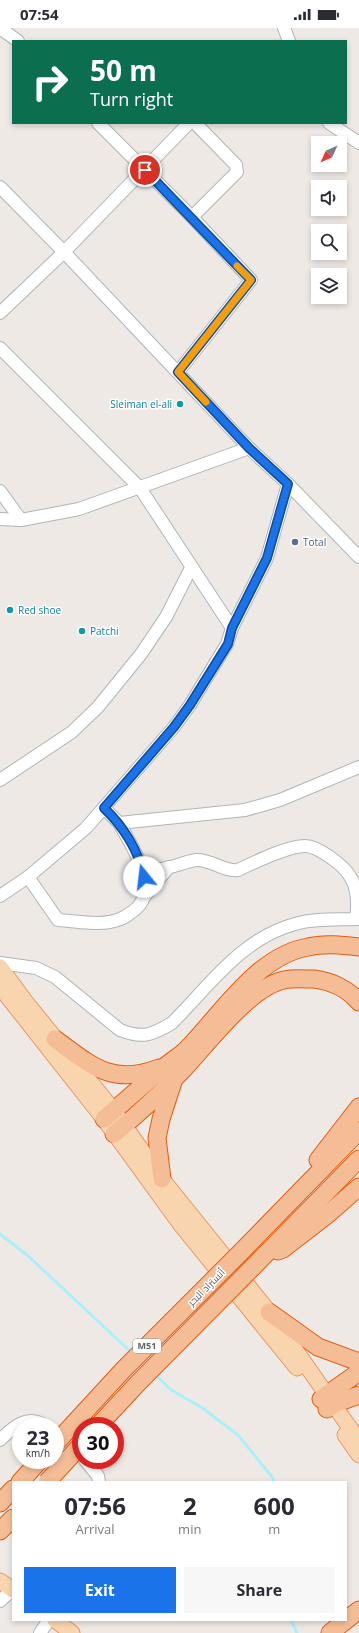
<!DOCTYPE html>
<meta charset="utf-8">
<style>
:root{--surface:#fff;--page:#f7f7f7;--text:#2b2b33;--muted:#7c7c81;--accent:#1a73e8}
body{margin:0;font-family:"Open Sans",Cairo,sans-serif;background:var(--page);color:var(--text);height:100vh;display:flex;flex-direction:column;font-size:15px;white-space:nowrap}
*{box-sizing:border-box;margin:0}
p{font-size:13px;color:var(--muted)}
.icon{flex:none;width:22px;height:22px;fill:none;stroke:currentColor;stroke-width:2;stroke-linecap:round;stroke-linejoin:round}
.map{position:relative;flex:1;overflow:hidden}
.details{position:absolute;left:12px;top:1453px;width:335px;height:140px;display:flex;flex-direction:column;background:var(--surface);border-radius:0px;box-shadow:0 2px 6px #0003}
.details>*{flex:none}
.hud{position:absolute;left:12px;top:12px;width:335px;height:84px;border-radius:0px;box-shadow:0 2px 6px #0003;background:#0b6e4f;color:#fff;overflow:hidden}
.needle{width:26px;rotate:225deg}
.tools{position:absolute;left:311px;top:108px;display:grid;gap:8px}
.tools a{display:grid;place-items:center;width:36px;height:36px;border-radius:0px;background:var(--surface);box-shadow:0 2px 6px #0003;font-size:20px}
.speed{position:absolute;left:12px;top:1389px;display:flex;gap:8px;font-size:20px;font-weight:700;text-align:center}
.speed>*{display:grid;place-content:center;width:52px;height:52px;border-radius:50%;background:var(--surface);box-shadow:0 2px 6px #0003;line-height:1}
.speed small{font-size:10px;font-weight:400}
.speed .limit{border:6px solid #d22;background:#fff;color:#111}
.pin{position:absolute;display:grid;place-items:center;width:34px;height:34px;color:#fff;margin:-17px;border:2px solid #fff;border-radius:50%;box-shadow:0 1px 4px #0007}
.me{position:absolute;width:44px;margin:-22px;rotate:344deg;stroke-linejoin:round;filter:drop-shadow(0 0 3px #0008)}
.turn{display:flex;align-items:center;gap:14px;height:84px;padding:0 12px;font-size:18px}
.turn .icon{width:52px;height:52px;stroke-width:2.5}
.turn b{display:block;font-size:28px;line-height:34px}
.eta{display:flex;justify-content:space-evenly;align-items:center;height:68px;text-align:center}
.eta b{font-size:24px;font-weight:700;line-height:28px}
.primary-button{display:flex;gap:8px;margin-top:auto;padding:8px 12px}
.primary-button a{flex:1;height:46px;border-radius:0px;background:var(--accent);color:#fff;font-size:16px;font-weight:700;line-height:46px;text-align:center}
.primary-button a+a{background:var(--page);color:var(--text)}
.status{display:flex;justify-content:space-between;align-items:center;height:28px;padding:0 20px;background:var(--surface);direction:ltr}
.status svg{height:11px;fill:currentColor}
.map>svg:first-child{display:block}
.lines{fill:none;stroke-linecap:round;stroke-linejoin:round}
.stream{stroke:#abf0f9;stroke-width:3}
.minor-casing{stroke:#b0b5b6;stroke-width:14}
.major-casing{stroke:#e79865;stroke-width:17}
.highway-casing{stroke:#e25c11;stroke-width:19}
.minor{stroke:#fff;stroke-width:12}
.major{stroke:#f9d5af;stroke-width:15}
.highway{stroke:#f5bd95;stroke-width:17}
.highway-bridge-casing{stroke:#e25c11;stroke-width:19;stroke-linecap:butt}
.highway-bridge{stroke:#f5bd95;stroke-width:17}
.route-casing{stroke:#114b97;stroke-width:10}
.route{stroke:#1a73e8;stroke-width:7}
.slow{stroke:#f59e0b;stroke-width:7}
.culture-dot{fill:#0f9aa8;stroke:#fff;stroke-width:1.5}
.service-dot{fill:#5c6f8a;stroke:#fff;stroke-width:1.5}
.labels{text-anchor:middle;stroke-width:3;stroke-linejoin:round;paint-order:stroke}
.shield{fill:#fff;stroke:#8e9292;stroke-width:1}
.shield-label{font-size:9px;font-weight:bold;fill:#5d6364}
.culture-label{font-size:10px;fill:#0d838f;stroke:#fff;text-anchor:start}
.service-label{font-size:10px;fill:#4e5e75;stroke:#fff;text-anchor:start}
.street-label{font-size:10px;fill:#5d6364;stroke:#fff}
</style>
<div class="status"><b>07:54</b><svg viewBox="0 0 49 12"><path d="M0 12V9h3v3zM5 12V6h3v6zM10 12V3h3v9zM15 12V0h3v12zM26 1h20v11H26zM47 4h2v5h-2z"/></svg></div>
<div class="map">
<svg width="359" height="1605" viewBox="0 0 359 1605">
<rect width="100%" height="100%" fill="#eee9e5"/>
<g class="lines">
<g class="stream">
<path d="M 0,1206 L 26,1226 L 132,1325"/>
<path d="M 154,1345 L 171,1362 L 201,1379 L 238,1407 L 272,1449 L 274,1454"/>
<path d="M 291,1592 L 297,1605"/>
</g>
<defs>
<g id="minor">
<path d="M 0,0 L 18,13"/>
<path d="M 284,0 L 289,13"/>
<path d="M 98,95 L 192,189 L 251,252 L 178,344"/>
<path d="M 329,95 L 359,115"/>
<path d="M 0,159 L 64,224 L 249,420 L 288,456 L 359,529"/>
<path d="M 192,189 L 237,144 L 236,137 L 195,95"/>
<path d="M 0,285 L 64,224 L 189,95"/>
<path d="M 0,320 L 140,460 L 232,600"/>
<path d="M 0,463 L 21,492"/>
<path d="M 0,491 L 21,492 L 79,481 L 249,420"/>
<path d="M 0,752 L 72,704 L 98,679 L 141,626 L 166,589 L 191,540"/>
<path d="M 104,780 L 119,795 L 245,782 L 280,772 L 359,739"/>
<path d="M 142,836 C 159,848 177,835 196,832 C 211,831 224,844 238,842 C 255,834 285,819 304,818 C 317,817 345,838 351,850 C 358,862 358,877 356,891"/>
<path d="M 28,849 L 58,892 C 76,893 93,897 110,894 C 119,893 125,889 132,884 C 163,863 132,818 119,795"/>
<path d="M 0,868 L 28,849 L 86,800 L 174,699 L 190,677 L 227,616 L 232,600 L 267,530 L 288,456"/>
<path d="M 144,869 L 169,839"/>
<path d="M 0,935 L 36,940 L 55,949 L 120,1002 C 143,1011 152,1007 172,995 C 209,958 242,910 295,896 C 316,890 338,892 359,891"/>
<path d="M 0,1412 C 12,1400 28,1385 45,1398"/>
<path d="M 85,1432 L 98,1448 L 99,1454"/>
<path d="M 0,1573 L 13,1561"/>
<path d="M 40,1605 L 49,1592"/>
</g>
<g id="major">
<path d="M 0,939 L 25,973 L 114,1083 L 162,1151 L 269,1284 L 359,1413"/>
<path d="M 0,959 L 104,1091 L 181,1197 L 297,1340"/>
<path d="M 345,1407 L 359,1427"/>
<path d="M 0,1553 L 13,1562"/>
<path d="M 55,1592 L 72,1605"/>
</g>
<g id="highway">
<path d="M 55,1011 C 92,1038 112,1058 159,1040"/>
<path d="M 104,1091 C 124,1074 143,1057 163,1040 C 170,1034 178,1029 185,1023 C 220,988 256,928 308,919 C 324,915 342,917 359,919"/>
<path d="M 114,1106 C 137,1087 160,1066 181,1044 C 206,1018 249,959 284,952 C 294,950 305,951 314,951 C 331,953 348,961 359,974"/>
<path d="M 318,1132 L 359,1079"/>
<path d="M 162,1151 L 157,1110 L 161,1091 L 173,1054"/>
<path d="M 242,1223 L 359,1103"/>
<path d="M 278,1223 L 283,1221 L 327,1187 L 359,1159"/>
<path d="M 252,1240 L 359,1131"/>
<path d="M 269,1284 L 318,1319 L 359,1334"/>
<path d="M 321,1371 L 359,1344"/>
<path d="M 327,1381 L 334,1376 L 359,1367"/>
<path d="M 20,1454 L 40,1432"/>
<path d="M 0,1475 L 13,1461"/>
<path d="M 0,1503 L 13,1490"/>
<path d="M 330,1605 L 359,1582"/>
</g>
</defs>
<use href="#minor" class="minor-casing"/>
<use href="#major" class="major-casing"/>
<use href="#highway" class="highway-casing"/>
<use href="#minor" class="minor"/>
<use href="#major" class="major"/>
<use href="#highway" class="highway"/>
<defs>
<g id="highway-bridge">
<path d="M 98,1398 L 138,1355 L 252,1240"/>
<path d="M 55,1416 L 124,1341 L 242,1223"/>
<path d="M 47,1454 L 81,1417"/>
</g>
</defs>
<use href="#highway-bridge" class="highway-bridge-casing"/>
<use href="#highway-bridge" class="highway-bridge"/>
</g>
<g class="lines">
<defs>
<path id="route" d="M 144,849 C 139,823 123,798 104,780 L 174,699 L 190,677 L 228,616 L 232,600 L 267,530 L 288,456 L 249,420 L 178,344 L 251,252 L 145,142"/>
</defs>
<use href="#route" class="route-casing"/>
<use href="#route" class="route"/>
<path class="slow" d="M 206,374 L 178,344 L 251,252 L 237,238"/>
</g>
<g class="culture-dot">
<circle cx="180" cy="376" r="4"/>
<circle cx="10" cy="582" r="4"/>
<circle cx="82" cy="603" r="4"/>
</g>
<circle class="service-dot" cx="295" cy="514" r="4"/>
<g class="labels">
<rect class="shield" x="133" y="1311" width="28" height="14" rx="3"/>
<g class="shield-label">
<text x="147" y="1321">M51</text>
</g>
<g class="culture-label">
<text x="172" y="380" text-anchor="end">Sleiman el-ali</text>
<text x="18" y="586">Red shoe</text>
<text x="90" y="607">Patchi</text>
</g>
<g class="service-label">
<text x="303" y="518">Total</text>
</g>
<g class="street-label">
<text transform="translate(206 1259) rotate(-45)" y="4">أتستراد البحر</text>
</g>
</g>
</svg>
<div class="tools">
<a><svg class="needle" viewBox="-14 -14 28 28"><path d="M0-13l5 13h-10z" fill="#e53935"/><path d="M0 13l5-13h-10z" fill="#7c7c81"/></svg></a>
<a><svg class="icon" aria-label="sound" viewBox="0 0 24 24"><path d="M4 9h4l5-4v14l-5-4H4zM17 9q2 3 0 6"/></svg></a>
<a><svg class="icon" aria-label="search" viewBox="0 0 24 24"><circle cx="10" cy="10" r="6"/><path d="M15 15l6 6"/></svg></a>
<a><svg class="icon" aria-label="layers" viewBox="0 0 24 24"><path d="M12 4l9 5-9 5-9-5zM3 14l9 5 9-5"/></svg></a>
</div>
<div class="speed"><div>23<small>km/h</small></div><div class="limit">30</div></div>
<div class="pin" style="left:145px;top:142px;background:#d93025"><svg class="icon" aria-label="arrive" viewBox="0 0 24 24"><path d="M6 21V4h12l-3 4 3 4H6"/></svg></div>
<svg class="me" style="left:144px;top:849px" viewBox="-20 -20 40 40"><circle r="19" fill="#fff"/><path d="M0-13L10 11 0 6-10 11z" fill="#1a73e8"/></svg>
<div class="hud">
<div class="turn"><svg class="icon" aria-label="right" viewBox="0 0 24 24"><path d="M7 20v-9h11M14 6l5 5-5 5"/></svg><div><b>50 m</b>Turn right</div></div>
</div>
<section class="details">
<div class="eta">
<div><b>07:56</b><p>Arrival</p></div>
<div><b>2</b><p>min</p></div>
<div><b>600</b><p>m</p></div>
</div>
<div class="primary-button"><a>Exit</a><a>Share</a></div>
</section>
</div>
